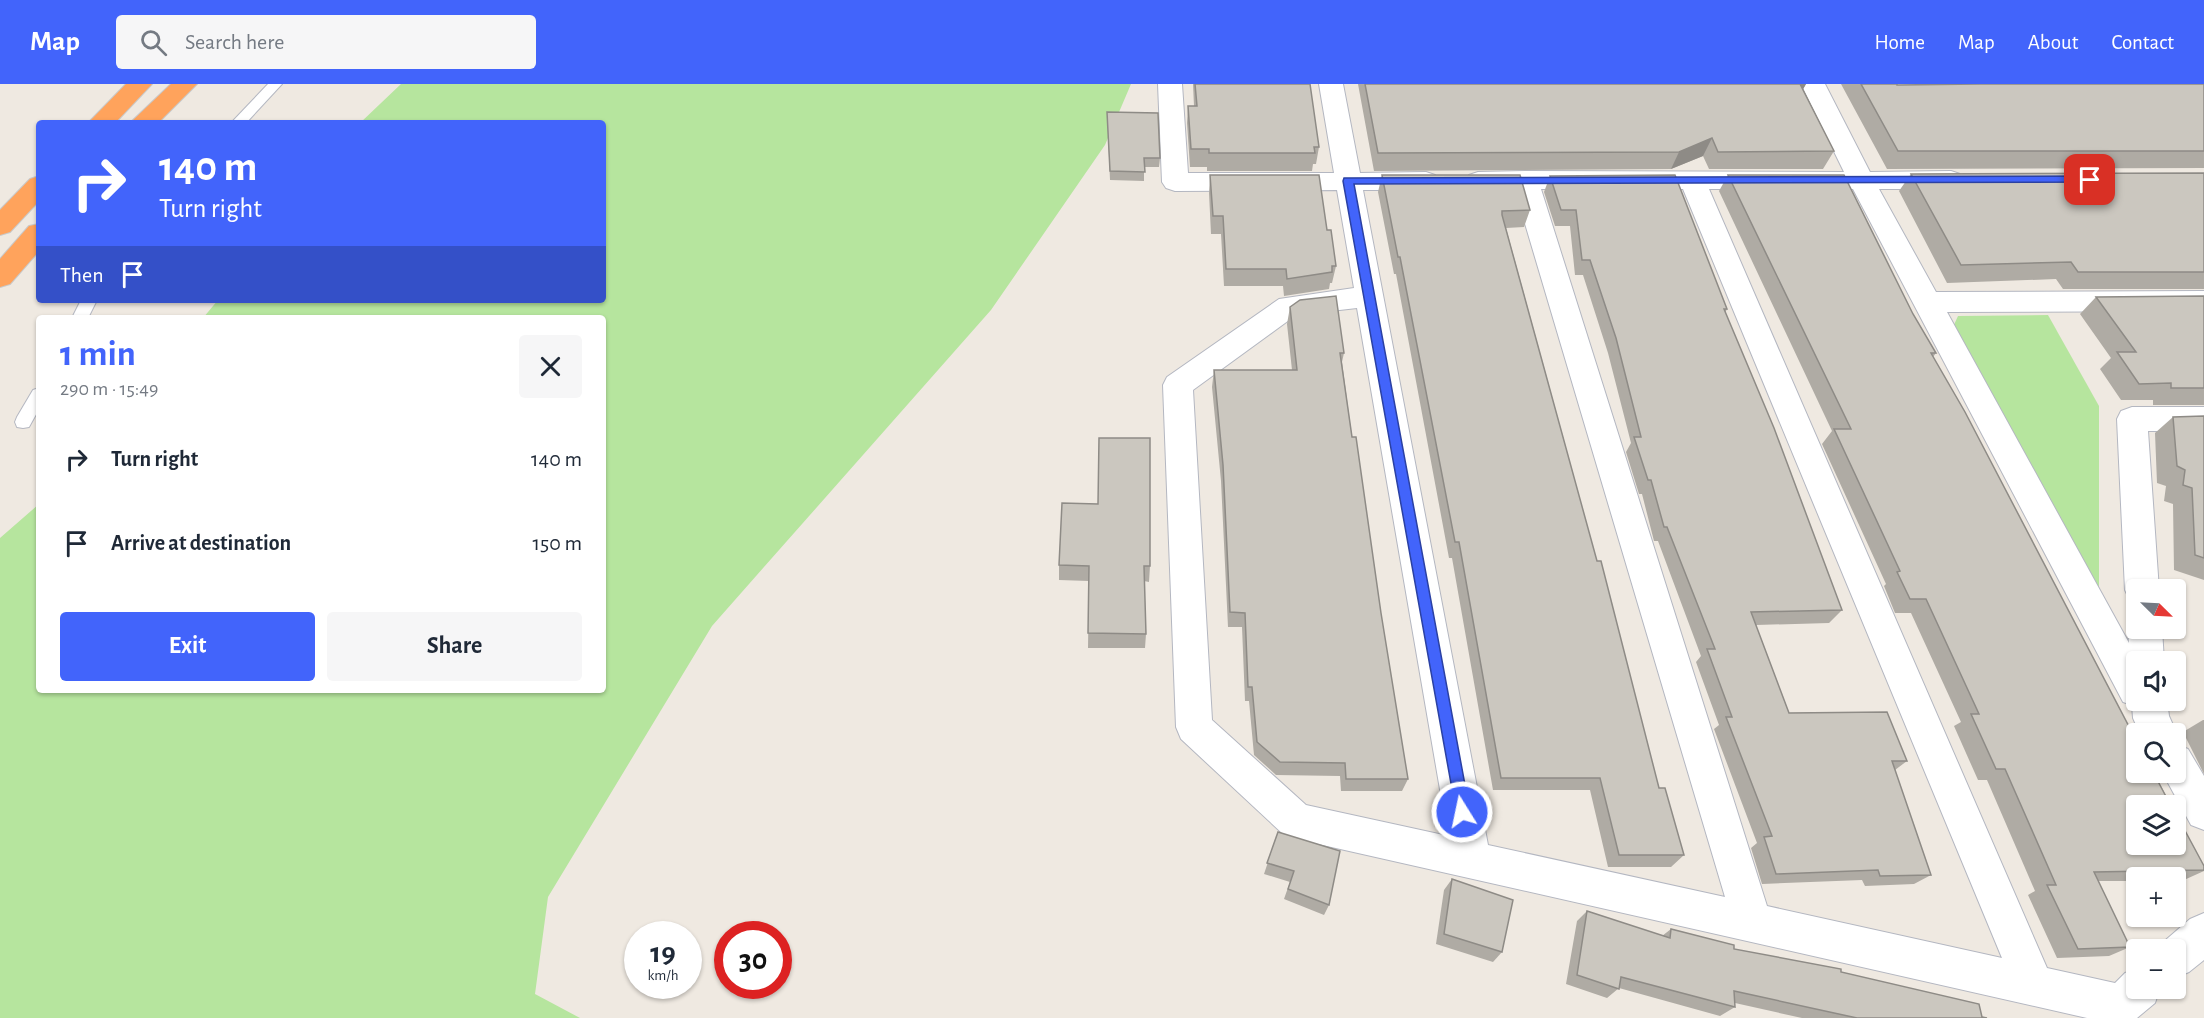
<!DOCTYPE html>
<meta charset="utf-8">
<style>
:root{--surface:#fff;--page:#f6f6f7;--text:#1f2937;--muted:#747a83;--accent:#4264fb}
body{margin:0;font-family:"Alegreya Sans",sans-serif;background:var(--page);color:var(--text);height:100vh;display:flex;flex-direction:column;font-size:22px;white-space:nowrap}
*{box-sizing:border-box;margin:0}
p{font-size:20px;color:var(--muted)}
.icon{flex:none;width:33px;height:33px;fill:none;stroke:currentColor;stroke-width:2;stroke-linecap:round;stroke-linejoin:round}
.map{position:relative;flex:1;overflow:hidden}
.drawer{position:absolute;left:36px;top:231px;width:570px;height:378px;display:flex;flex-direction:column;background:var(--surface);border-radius:6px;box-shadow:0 2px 4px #0004}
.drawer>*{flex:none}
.guide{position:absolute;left:36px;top:36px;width:570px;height:183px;border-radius:6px;box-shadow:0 2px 4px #0004;background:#4264fb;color:#fff;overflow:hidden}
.needle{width:39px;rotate:114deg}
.buttons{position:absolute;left:2126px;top:495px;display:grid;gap:12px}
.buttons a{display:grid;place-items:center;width:60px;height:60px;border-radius:6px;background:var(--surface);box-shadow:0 2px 4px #0004;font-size:30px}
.speed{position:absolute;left:624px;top:837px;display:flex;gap:12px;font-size:30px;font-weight:700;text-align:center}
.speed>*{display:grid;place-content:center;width:78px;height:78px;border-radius:50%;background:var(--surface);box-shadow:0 2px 4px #0004;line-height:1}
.speed small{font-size:15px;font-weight:400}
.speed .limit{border:9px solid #d22;background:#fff;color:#111}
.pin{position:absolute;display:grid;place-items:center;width:51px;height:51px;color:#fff;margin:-26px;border-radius:12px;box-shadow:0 3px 9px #0006}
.me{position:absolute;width:66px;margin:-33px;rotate:350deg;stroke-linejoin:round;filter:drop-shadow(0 0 4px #0008)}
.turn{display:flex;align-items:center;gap:21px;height:126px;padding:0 24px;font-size:27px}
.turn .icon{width:78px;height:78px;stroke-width:2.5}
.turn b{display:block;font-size:42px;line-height:51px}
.then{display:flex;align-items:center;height:57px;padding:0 24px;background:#0003;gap:12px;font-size:22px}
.round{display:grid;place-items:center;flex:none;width:63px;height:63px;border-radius:6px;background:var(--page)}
.overview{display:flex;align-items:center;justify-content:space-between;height:102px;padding:0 24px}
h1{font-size:36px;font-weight:700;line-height:45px;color:var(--accent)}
.button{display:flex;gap:12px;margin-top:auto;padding:12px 24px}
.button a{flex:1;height:69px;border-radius:6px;background:var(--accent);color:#fff;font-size:24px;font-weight:700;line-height:69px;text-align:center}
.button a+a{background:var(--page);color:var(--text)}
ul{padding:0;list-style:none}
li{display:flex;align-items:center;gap:18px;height:84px;padding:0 24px}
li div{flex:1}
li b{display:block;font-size:22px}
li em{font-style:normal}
header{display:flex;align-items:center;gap:36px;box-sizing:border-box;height:84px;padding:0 30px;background:var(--accent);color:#fff}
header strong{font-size:28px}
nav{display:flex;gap:33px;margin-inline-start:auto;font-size:21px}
.search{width:420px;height:54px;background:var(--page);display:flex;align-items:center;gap:15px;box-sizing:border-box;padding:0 21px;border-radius:6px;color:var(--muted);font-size:22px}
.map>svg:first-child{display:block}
.green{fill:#b6e59e}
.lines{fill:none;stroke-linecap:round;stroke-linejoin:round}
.lane-casing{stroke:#b4b7c1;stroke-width:2}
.street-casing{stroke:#b4b7c1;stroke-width:2}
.highway-casing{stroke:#c9c9c9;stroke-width:2}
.lane{fill:#fff;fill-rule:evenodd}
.street{fill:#fff;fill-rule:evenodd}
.highway{fill:#ffa35c;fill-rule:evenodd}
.wall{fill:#afaba4}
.shaded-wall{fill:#8e8b86}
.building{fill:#cbc7bf;stroke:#8e8b86;stroke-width:1.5}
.route{fill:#4264fb;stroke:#2b41a3;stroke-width:1.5}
</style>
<header>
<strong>Map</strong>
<div class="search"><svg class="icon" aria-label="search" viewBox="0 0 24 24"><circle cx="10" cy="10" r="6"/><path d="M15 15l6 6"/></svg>Search here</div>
<nav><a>Home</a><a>Map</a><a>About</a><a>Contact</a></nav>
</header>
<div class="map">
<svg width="2204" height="934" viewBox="0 0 2204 934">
<rect width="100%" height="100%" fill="#efe9e1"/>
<g class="green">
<path d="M 401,0 L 1131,0 L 1105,61 L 991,226 L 712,542 L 548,813 L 535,910 L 580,934 L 0,934 L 0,454 L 39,420 L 39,606 L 603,606 L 603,234 L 203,234 L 218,216 L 603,216 L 603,39 L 360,39 Z"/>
<path d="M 2048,231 L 2099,322 L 2099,512 L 1953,243 L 1958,232 Z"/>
</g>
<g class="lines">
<defs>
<g id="lane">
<path d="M 268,0 L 282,0 L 246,39 L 231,39 Z"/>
<path d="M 81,216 L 97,216 L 88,234 L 72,234 Z"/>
<path d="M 39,304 L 39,325 L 29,343 L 23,344 L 17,343 L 15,338 L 17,333 L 33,306 Z"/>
</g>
<g id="street">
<path d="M 1158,0 L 1182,0 L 1188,89 L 1334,89 L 1319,0 L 1343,0 L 1360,89 L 1426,88 L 1435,91 L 1439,97 L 1435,103 L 1426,106 L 1363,106 L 1488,761 L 1725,813 L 1515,106 L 1478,106 L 1469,103 L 1465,97 L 1469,91 L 1478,88 L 1525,87 L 1844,88 L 1801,0 L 1825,0 L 1870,88 L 1951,87 L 1960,90 L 1964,96 L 1960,102 L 1951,105 L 1879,105 L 1936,208 L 2204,207 L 2204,227 L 1947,228 L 2129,559 L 2128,544 L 2133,533 L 2136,532 L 2136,544 L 2162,544 L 2164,578 L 2136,578 L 2136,616 L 2167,616 L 2169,632 L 2177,650 L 2175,655 L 2175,650 L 2140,650 L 2133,634 L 2132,621 L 2123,618 L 1853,105 L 1709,105 L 2047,884 L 2115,899 L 2125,889 L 2136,885 L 2136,904 L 2160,904 L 2155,919 L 2137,934 L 2087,934 L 1296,755 L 1283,750 L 1181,655 L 1176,643 L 1163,301 L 1167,293 L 1279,215 L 1354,204 L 1337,106 L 1175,107 L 1166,104 L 1162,98 ZM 1541,105 L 1683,105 L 2002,874 L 1767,822 ZM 1357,224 L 1448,752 L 1306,721 L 1212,636 L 1193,306 L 1296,231 Z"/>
<path d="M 2132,323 L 2204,323 L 2204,347 L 2148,347 L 2159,506 L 2136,506 L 2136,518 L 2130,516 L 2125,506 L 2117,335 L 2121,327 Z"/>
<path d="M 2175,660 L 2188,665 L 2204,692 L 2204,746 L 2191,741 L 2162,688 L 2175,688 Z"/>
<path d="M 2204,829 L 2204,876 L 2189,888 L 2175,894 L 2175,866 L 2158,866 L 2161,860 L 2190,835 Z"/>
</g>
<g id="highway">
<path d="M 126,0 L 152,0 L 115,39 L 88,39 Z"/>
<path d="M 171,0 L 197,0 L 158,39 L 130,39 Z"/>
<path d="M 39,92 L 39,117 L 10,148 L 0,151 L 0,126 L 30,95 Z"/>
<path d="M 39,140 L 39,167 L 10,200 L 0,203 L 0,175 L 29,142 Z"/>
</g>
</defs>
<use href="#lane" class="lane-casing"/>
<use href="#street" class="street-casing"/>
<use href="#highway" class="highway-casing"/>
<use href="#lane" class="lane"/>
<use href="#street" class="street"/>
<use href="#highway" class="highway"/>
</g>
<g class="wall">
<path d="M 1193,0 L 1310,0 L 1319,63 L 1316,80 L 1313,80 L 1312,87 L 1207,87 L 1207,83 L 1190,83 L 1187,39 L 1188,22 L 1194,22 Z"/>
<path d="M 1358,0 L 1806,0 L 1803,5 L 1834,67 L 1823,85 L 1709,85 L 1703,72 L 1671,85 L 1374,87 Z"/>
<path d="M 1841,0 L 1897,0 L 1897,1 L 2204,0 L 2204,84 L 1887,85 Z"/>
<path d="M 1107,28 L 1160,74 L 1159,83 L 1144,83 L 1144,97 L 1110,96 Z"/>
<path d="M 2204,89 L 2204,205 L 2063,205 L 2056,195 L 1947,199 L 1899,107 L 1911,90 Z"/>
<path d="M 1210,91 L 1327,146 L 1336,182 L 1332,199 L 1330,199 L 1329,205 L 1284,212 L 1283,202 L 1224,202 L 1221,150 L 1211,150 L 1209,109 Z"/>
<path d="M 1382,91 L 1530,126 L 1524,143 L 1506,144 L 1659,704 L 1684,771 L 1671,783 L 1608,783 L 1590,706 L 1493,706 L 1452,474 L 1449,474 L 1396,190 L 1394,190 L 1378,108 Z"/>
<path d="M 1728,91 L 1913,230 L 1936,269 L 1933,273 L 2120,626 L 2204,782 L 2204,787 L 2184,796 L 2175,796 L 2175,794 L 2136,794 L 2136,797 L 2098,797 L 2130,863 L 2109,872 L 2057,874 L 2028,811 L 2035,807 L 1987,696 L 1978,696 L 1954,642 L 1961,638 L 1911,529 L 1895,529 L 1884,502 L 1886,500 L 1822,360 L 1832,347 L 1719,107 Z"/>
<path d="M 1550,92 L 1727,225 L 1725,229 L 1842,526 L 1829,539 L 1756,541 L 1789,629 L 1907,677 L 1895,686 L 1931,791 L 1914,800 L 1865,802 L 1862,796 L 1762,800 L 1751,764 L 1757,759 L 1714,645 L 1719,641 L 1696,578 L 1701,572 L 1658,457 L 1654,457 L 1642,410 L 1639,410 L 1626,368 L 1631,359 L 1608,269 L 1583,191 L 1575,191 L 1570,142 L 1555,142 L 1544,108 Z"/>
<path d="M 2204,212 L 2204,321 L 2153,321 L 2153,316 L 2121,316 L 2100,285 L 2111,274 L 2080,230 L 2096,213 Z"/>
<path d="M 1290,223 L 1344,269 L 1342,278 L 1352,353 L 1408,695 L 1402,707 L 1341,707 L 1340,692 L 1276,691 L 1254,671 L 1249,617 L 1245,617 L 1242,543 L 1228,543 L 1221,397 L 1212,303 L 1214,286 L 1292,286 L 1287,240 Z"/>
<path d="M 2204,332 L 2204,496 L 2174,486 L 2173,420 L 2164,417 L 2166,402 L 2157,399 L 2155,349 L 2173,333 Z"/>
<path d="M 1059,481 L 1150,482 L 1149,498 L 1144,497 L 1146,550 L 1145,564 L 1088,564 L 1089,497 L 1059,496 Z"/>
<path d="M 2203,636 L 2204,636 L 2204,690 L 2183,648 Z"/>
<path d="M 1278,748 L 1329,821 L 1324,831 L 1284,815 L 1290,798 L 1264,790 Z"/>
<path d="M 1452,795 L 1502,868 L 1493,878 L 1436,860 L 1444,806 Z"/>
<path d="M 1587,827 L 1662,852 L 1671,845 L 1734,865 L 1841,888 L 1987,934 L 1802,934 L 1735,919 L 1735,923 L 1720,932 L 1619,904 L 1607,914 L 1566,900 L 1577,837 Z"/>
</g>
<g class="shaded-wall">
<path d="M 1796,0 L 1806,0 L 1802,7 Z"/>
<path d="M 1712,54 L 1703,72 L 1671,85 L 1679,68 Z"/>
</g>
<g class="building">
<path d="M 1195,0 L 1310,0 L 1319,63 L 1314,63 L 1315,69 L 1209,69 L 1209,65 L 1191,65 L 1188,22 L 1197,22 Z"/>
<path d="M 1365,0 L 1800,0 L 1834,67 L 1718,68 L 1712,54 L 1679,68 L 1378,69 Z"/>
<path d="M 1861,0 L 1897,0 L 1897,1 L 1980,0 L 2204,0 L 2204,67 L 1898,67 Z"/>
<path d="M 1107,28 L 1158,29 L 1160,74 L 1144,74 L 1145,88 L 1110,87 Z"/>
<path d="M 2204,89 L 2204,188 L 2078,188 L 2071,178 L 1961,181 L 1911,90 Z"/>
<path d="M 1210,91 L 1319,91 L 1327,146 L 1331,146 L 1336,182 L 1332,182 L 1332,188 L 1287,195 L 1286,185 L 1226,185 L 1223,132 L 1213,132 Z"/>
<path d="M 1382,91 L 1520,91 L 1530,126 L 1502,127 L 1502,131 L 1597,477 L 1601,477 L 1659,704 L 1665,704 L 1684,771 L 1619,771 L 1600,694 L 1501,694 L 1459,458 L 1455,458 L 1400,173 L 1398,173 Z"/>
<path d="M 1675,91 L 1727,225 L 1724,225 L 1774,344 L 1842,526 L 1751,528 L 1789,629 L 1887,628 L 1907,677 L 1892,677 L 1931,791 L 1880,792 L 1878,786 L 1776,790 L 1764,753 L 1772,752 L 1726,633 L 1732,633 L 1707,565 L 1715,565 L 1667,443 L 1664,443 L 1651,396 L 1648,396 L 1634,353 L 1641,353 L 1616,254 L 1590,176 L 1582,176 L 1576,126 L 1561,126 L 1550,92 Z"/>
<path d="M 1728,91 L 1844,91 L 1913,230 L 1936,269 L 1931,269 L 1965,328 L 2136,656 L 2136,688 L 2153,688 L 2171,722 L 2136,722 L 2136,760 L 2175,760 L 2175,728 L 2204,782 L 2204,786 L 2094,788 L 2130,863 L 2078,865 L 2047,801 L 2056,801 L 2005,685 L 1996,685 L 1971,630 L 1979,630 L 1926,515 L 1910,515 L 1897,488 L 1900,487 L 1834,345 L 1851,345 Z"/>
<path d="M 1336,212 L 1344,269 L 1340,269 L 1352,353 L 1356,353 L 1381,529 L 1408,695 L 1346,695 L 1345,679 L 1280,678 L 1257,658 L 1252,603 L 1248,603 L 1245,529 L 1230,528 L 1223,381 L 1214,286 L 1297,286 L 1290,223 L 1300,216 Z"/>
<path d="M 2204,212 L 2204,304 L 2171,304 L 2171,299 L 2139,300 L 2117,268 L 2136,268 L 2096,213 Z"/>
<path d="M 2204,332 L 2204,474 L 2195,471 L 2192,404 L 2183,401 L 2185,386 L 2177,382 L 2173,333 Z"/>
<path d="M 1099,354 L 1150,354 L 1150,482 L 1144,482 L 1146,550 L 1088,549 L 1089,482 L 1059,481 L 1062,419 L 1098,420 Z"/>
<path d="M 1278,748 L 1340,767 L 1329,821 L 1288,805 L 1294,787 L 1267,779 Z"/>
<path d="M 1452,795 L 1513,816 L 1502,868 L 1444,850 Z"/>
<path d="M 1587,827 L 1670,854 L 1671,845 L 1734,861 L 1734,865 L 1841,885 L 1841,888 L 1979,920 L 1982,933 L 1987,934 L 1857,934 L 1734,907 L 1735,923 L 1621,893 L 1619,905 L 1577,891 Z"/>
</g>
<path class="route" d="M 2090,92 L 2094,93 L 2094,98 L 1354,100 L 1470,728 L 1468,733 L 1462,736 L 1457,733 L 1343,97 L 1344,94 Z"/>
</svg>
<div class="buttons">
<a><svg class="needle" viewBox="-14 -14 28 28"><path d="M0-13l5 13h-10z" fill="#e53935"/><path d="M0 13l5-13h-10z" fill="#747a83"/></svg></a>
<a><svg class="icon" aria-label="sound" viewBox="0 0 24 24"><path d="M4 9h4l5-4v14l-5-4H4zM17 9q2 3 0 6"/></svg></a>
<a><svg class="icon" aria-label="search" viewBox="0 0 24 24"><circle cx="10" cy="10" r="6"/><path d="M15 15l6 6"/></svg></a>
<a><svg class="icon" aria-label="layers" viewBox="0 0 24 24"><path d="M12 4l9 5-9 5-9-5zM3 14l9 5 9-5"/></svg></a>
<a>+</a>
<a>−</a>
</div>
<div class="speed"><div>19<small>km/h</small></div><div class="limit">30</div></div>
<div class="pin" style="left:2090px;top:96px;background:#d93025"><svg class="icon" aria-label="arrive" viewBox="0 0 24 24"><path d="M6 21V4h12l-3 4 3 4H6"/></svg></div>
<svg class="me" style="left:1462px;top:728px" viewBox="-20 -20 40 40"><circle r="17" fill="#4264fb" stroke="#fff" stroke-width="3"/><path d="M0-11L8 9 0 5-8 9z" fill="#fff"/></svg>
<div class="guide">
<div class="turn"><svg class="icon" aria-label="right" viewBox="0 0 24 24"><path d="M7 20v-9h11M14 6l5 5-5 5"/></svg><div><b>140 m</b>Turn right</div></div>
<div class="then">Then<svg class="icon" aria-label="arrive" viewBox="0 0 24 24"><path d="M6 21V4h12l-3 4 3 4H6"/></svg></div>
</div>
<section class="drawer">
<div class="overview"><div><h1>1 min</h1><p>290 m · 15:49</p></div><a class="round"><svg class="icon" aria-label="close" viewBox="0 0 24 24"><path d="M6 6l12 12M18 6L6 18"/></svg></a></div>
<ul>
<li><svg class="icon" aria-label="right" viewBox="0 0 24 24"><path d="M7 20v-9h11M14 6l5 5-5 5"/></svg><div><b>Turn right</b></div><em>140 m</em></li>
<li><svg class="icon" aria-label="arrive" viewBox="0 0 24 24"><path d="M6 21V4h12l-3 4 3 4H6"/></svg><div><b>Arrive at destination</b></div><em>150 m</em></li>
</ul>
<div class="button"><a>Exit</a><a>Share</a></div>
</section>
</div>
